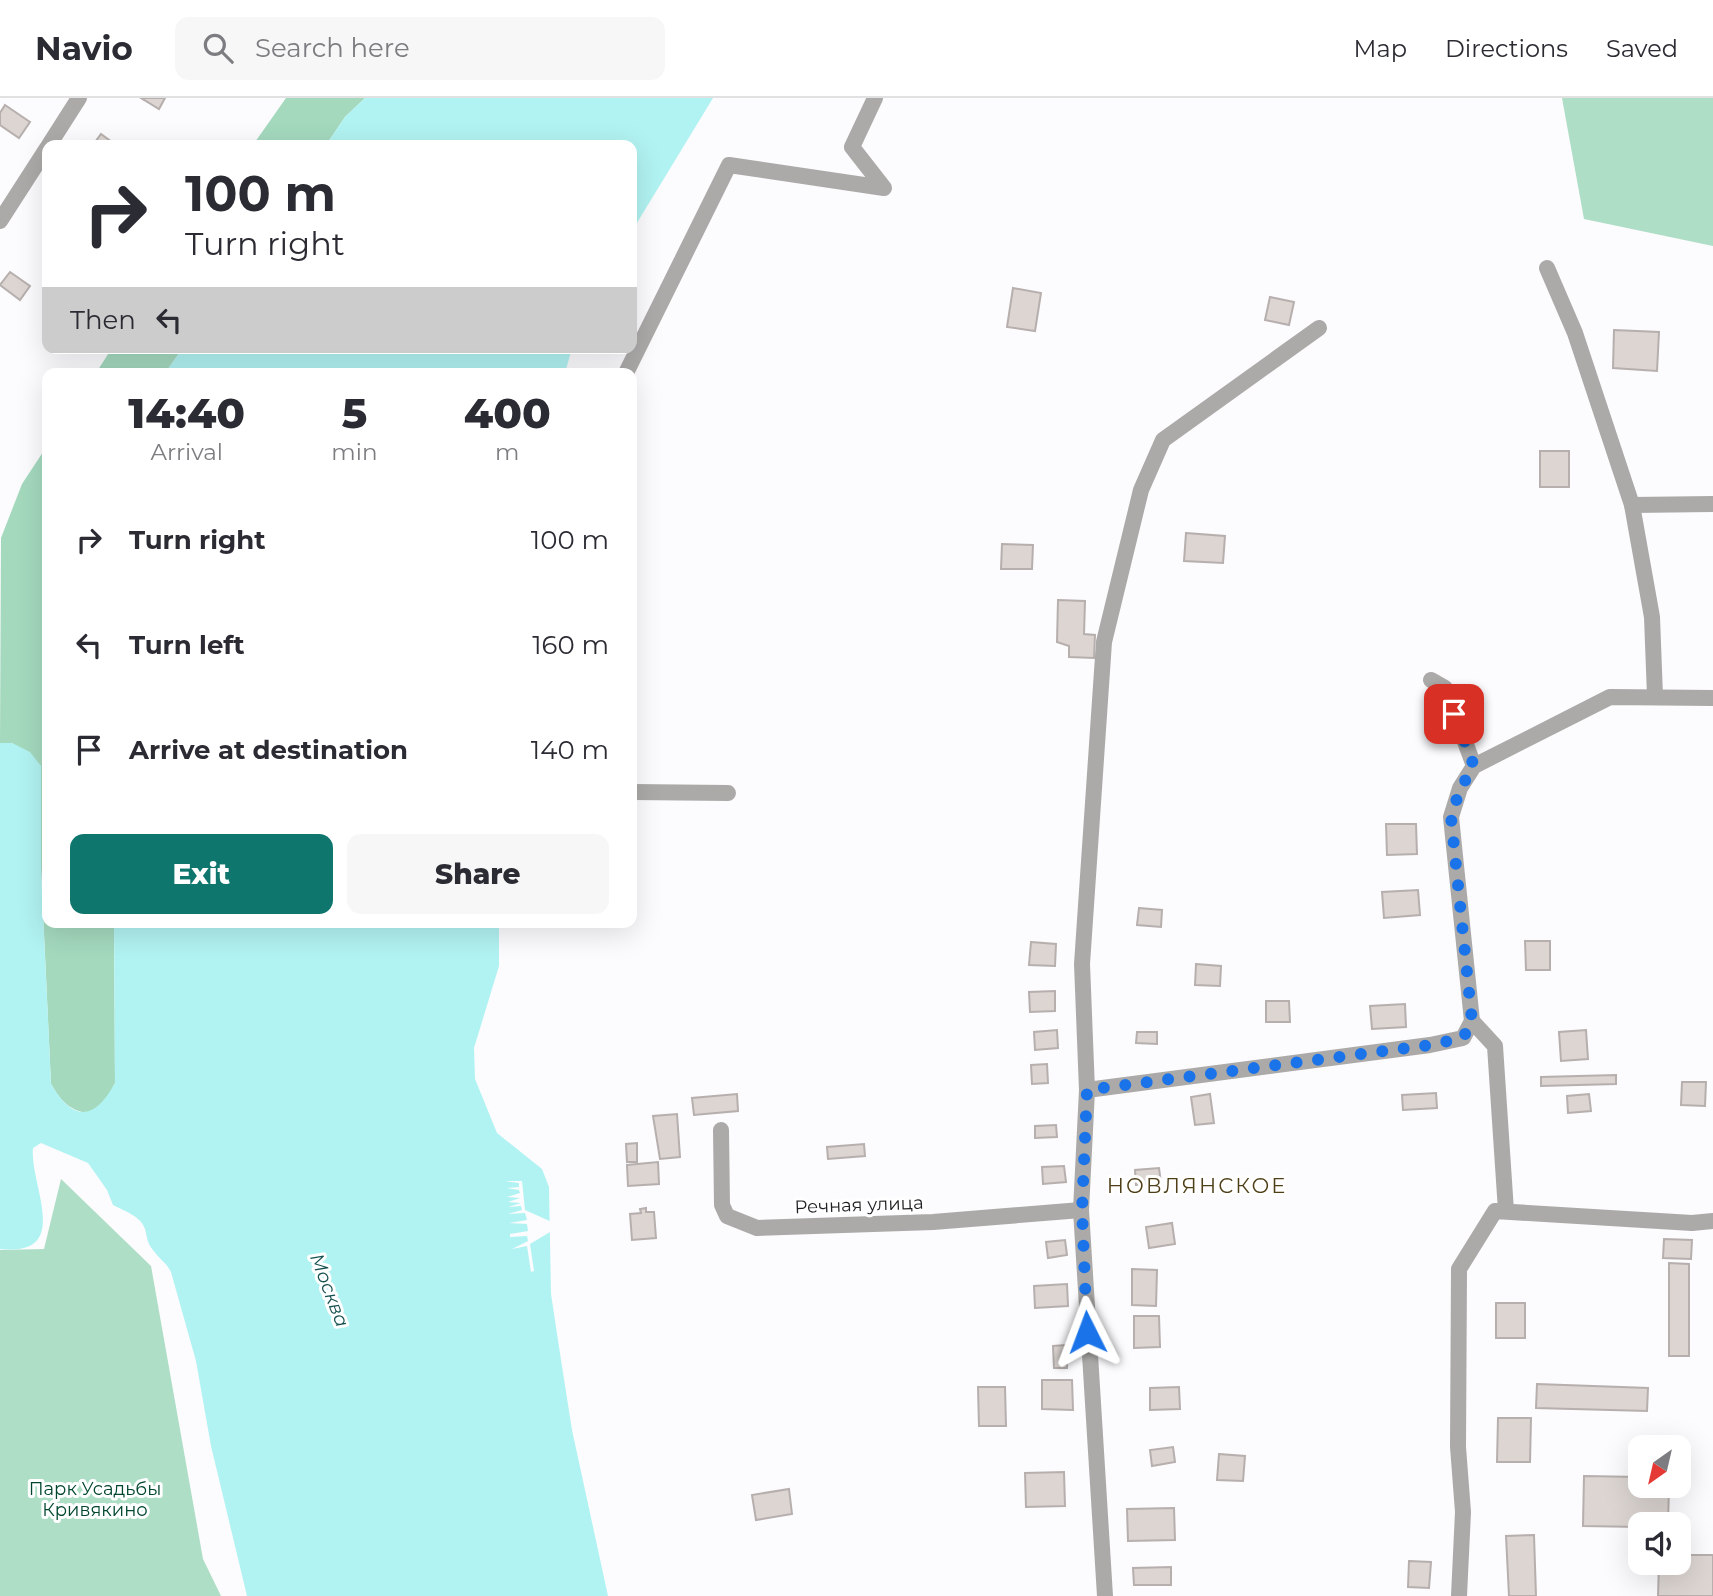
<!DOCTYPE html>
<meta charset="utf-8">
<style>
:root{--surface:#fff;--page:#f7f7f7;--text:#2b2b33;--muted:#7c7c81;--line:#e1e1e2;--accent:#0f766e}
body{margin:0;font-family:Montserrat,sans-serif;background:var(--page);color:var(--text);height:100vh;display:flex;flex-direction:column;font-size:26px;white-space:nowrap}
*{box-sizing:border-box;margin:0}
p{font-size:23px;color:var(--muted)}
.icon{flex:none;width:38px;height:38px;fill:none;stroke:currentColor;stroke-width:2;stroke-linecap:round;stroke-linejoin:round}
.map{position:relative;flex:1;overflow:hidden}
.drawer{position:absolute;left:42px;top:270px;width:595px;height:560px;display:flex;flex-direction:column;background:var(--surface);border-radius:14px;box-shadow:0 7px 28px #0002}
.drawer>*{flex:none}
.guide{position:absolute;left:42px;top:42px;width:595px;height:214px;border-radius:14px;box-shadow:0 7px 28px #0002;background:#fff;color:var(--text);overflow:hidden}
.needle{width:46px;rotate:214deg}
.buttons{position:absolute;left:1628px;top:1337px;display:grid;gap:14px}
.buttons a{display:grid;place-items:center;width:63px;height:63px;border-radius:14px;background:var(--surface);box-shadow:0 7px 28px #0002;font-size:35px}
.pin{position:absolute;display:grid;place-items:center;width:60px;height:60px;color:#fff;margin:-30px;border-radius:14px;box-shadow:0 4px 10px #0006}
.me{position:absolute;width:77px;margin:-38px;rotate:357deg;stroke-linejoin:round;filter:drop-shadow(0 0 5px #0008)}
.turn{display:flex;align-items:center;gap:24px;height:147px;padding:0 28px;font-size:32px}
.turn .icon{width:91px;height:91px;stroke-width:2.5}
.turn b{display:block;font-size:49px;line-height:60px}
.then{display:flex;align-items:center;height:66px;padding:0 28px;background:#0003;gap:14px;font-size:26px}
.eta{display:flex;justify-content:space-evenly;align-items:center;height:119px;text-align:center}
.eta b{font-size:42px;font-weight:800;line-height:49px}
.primary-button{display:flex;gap:14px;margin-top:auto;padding:14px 28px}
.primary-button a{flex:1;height:80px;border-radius:14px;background:var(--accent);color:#fff;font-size:28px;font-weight:800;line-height:80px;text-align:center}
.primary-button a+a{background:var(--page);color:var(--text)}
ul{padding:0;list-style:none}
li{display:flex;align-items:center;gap:21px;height:105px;padding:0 28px}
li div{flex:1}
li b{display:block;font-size:26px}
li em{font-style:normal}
header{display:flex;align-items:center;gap:42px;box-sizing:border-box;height:98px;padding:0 35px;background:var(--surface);border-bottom:2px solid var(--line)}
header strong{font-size:33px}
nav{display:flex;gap:38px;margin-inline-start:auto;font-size:24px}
.search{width:490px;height:63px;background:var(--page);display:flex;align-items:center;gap:18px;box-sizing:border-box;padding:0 24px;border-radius:14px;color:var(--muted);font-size:26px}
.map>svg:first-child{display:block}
.green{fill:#aedec5}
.forest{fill:#a4d9be}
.water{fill:#b1f3f2}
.pier{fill:#fcfbfe}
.building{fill:#dcd5d2;stroke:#b6afad;stroke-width:2}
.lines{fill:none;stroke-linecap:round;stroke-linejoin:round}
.minor{stroke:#acaaa8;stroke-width:16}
.route{stroke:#1a73e8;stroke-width:12;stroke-dasharray:0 21.6}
.labels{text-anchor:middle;stroke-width:6;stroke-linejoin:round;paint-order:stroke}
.street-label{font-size:18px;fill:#1f1e20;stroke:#fff}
.park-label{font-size:18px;fill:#00462e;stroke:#fff}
.water-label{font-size:19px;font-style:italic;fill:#175050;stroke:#fff}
.quarter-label{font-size:21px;letter-spacing:2px;fill:#4f3f18;stroke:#fff}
</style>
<header>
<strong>Navio</strong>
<div class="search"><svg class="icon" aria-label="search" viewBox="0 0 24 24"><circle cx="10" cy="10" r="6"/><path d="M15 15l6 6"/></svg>Search here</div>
<nav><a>Map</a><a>Directions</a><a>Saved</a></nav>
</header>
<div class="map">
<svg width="1713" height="1498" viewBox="0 0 1713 1498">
<rect width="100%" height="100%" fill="#fcfbfe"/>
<g class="green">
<path d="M 1562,0 L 1713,0 L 1713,148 L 1584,121 Z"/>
<path d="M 61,1081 L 151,1168 L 203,1461 L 221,1498 L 0,1498 L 0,1152 L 44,1151 Z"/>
</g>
<g class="forest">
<path d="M 286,0 L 365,0 L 345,19 L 326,47 L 253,47 Z"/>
<path d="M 112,250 L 183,250 L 165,275 L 96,275 Z"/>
<path d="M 47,348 L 47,824 L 114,824 L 115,985 L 105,1004 L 91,1015 C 70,1014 61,1003 51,986 L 41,771 L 41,668 L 12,645 L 0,645 L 1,440 L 22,386 Z"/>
</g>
<g class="water">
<path d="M 365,0 L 713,0 L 632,133 L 632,47 L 326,47 L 345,19 Z"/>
<path d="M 183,250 L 572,250 L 565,275 L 165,275 Z"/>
<path d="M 0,645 L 12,645 L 30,654 L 41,668 L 41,771 L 51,986 C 73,1024 94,1023 115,985 L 114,824 L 499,824 L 499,868 L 474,950 L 475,981 L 497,1035 L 542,1071 L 549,1089 L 551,1196 L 561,1262 L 572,1332 L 608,1498 L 247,1498 L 211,1348 L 196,1263 L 171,1174 C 166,1164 159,1161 153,1152 C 147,1145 147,1139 145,1131 C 141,1118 124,1113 113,1107 L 107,1092 L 88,1065 L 41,1045 L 33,1050 C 29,1086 74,1159 0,1151 Z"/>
</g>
<path class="pier" d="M 505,1083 L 522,1083 L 525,1112 L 554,1125 L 555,1131 L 530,1146 L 534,1173 L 531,1174 L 527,1148 L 512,1151 L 528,1143 L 527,1138 L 510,1139 L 510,1136 L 528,1133 L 527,1126 L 509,1125 L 527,1122 L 525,1115 L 508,1116 L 522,1112 L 521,1108 L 508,1109 L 521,1105 L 508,1104 L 520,1100 L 507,1099 L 520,1095 L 519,1092 L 507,1090 L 519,1089 L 519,1085 Z"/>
<g class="building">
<path d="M 141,0 L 165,0 L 159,11 Z"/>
<path d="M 5,7 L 30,24 L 19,40 L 0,27 L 0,15 Z"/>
<path d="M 101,36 L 116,47 L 93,47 Z"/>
<path d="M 10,174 L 30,188 L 20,202 L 0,187 Z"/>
<path d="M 1013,190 L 1041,195 L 1035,233 L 1007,229 Z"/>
<path d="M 1270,199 L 1294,204 L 1289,227 L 1265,222 Z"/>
<path d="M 1614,232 L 1659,234 L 1657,273 L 1613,270 Z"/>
<rect x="1540" y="353" width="29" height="36"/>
<path d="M 1186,435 L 1225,438 L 1223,465 L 1184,463 Z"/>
<path d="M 1002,446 L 1033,447 L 1032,471 L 1001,471 Z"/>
<path d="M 1058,502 L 1085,503 L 1084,536 L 1095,537 L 1094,560 L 1069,559 L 1069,548 L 1057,544 Z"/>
<path d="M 1386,726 L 1416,726 L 1417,756 L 1387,757 Z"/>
<path d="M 1418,792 L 1420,817 L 1384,820 L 1382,794 Z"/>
<path d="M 1139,810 L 1162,812 L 1161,829 L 1137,827 Z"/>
<path d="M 1525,843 L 1550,843 L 1550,872 L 1526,872 Z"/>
<path d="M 1031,844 L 1056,846 L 1055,868 L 1029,867 Z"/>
<path d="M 1196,866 L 1221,868 L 1220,888 L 1195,887 Z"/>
<path d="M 1055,893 L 1055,913 L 1030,914 L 1029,894 Z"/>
<path d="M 1266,903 L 1289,903 L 1290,924 L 1266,924 Z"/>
<path d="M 1405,906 L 1406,929 L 1372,931 L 1370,908 Z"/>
<path d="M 1057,932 L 1058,950 L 1035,952 L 1034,934 Z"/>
<path d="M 1586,932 L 1588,961 L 1561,963 L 1559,934 Z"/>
<path d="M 1137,934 L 1157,934 L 1157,946 L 1136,945 Z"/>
<path d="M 1047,966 L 1048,985 L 1032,986 L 1031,967 Z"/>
<path d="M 1616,977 L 1616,986 L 1541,988 L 1541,979 Z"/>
<path d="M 1682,984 L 1706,984 L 1705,1008 L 1681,1007 Z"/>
<path d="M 1436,995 L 1437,1010 L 1403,1012 L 1402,997 Z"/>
<path d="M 737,996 L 738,1013 L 694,1017 L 692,1000 Z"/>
<path d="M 1210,996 L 1214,1025 L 1195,1027 L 1191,999 Z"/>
<path d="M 1589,996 L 1591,1013 L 1568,1015 L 1567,998 Z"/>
<path d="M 677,1016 L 680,1059 L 660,1061 L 653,1018 Z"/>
<path d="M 1056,1027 L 1057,1039 L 1035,1040 L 1035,1028 Z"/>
<path d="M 637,1045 L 637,1064 L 627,1064 L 626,1046 Z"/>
<path d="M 864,1046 L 865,1058 L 828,1061 L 827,1049 Z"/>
<path d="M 658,1064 L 659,1086 L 628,1088 L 627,1067 Z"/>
<path d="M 1064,1068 L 1066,1084 L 1043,1086 L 1042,1069 Z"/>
<path d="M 1159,1070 L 1161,1085 L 1136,1087 L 1135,1072 Z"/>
<path d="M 646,1110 L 646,1114 L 654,1114 L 656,1140 L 632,1142 L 630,1116 L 641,1115 L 640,1111 Z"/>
<path d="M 1172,1125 L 1175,1146 L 1149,1150 L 1146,1129 Z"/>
<path d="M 1664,1141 L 1692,1142 L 1691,1161 L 1663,1160 Z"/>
<path d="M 1065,1142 L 1067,1157 L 1048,1160 L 1046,1144 Z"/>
<path d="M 1669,1165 L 1689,1166 L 1689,1258 L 1669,1258 Z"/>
<path d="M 1132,1171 L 1157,1172 L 1156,1208 L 1132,1207 Z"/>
<path d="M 1067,1186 L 1068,1208 L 1035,1210 L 1034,1188 Z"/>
<rect x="1496" y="1205" width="29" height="35"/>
<path d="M 1134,1218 L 1159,1218 L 1160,1249 L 1134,1250 Z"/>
<path d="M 1067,1247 L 1067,1270 L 1054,1270 L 1053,1248 Z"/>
<path d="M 1042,1282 L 1072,1282 L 1073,1312 L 1042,1311 Z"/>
<path d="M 1537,1286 L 1648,1290 L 1647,1313 L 1536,1310 Z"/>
<path d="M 978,1289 L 1005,1289 L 1006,1328 L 979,1328 Z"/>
<path d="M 1179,1289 L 1180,1311 L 1150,1312 L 1150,1290 Z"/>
<path d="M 1498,1320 L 1531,1320 L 1530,1364 L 1497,1364 Z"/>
<path d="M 1173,1349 L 1175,1364 L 1152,1368 L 1150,1352 Z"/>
<path d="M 1219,1356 L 1245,1358 L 1243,1383 L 1217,1382 Z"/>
<path d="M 1064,1374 L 1065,1408 L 1026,1409 L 1025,1375 Z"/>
<path d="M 1584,1378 L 1640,1379 L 1640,1388 L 1669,1388 L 1668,1426 L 1640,1426 L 1640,1429 L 1583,1428 Z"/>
<path d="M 789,1391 L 792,1416 L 756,1422 L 752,1397 Z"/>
<path d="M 1174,1410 L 1175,1442 L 1128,1443 L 1127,1411 Z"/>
<path d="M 1534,1437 L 1536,1498 L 1509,1498 L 1506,1438 Z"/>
<path d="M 1678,1457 L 1713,1457 L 1713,1498 L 1658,1498 L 1659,1465 L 1678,1465 Z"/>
<path d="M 1409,1463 L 1431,1464 L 1429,1490 L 1408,1489 Z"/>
<path d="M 1171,1469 L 1171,1487 L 1134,1487 L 1133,1470 Z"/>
</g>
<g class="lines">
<g class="minor">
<path d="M 49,47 L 79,0"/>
<path d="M 0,123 L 47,50"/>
<path d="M 1547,170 L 1575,235 L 1632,407 L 1652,519 L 1655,598"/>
<path d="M 626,275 L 729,67 L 884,90 L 852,49 L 875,0"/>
<path d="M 1632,407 L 1713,406"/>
<path d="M 1431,582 L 1445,590 L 1474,668"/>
<path d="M 632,694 L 728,695"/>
<path d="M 1472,923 L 1495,948 L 1506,1113"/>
<path d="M 1087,992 L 1430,947 L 1463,940 L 1472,923 L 1451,719 L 1460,690 L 1474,668 L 1610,599 L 1713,600"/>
<path d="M 721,1032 L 722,1107 L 727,1118 L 757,1130 L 933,1124 L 1081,1112"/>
<path d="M 1105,1498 L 1081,1112 L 1087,992 L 1082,866 L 1104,544 L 1141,392 L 1163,342 L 1319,230"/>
<path d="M 1459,1498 L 1463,1414 L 1458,1349 L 1459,1171 L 1495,1113 L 1692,1125 L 1713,1123"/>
</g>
</g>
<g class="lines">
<path class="route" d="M 1087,1234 L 1082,1112 L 1087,992 L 1430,947 L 1463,940 L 1472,923 L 1451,719 L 1460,691 L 1474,668 L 1454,616"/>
</g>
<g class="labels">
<g class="street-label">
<text transform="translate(859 1107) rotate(-2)" y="6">Речная улица</text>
</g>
<g class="park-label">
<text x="95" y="1397">Парк Усадьбы<tspan x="95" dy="21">Кривякино</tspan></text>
</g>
<g class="water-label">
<text transform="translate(330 1192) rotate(69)" y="7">Москва</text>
</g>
<g class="quarter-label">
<text x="1197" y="1095">НОВЛЯНСКОЕ</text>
</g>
</g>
</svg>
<div class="buttons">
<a><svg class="needle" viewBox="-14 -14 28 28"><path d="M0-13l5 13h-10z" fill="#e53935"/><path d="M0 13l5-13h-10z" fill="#7c7c81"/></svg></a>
<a><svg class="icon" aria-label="sound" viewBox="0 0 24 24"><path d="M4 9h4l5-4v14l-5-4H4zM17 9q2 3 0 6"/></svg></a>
</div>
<div class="pin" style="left:1454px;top:616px;background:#d93025"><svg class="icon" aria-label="arrive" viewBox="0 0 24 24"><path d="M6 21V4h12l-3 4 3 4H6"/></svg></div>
<svg class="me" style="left:1087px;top:1234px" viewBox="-20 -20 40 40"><path d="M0-17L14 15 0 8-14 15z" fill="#1a73e8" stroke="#fff" stroke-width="4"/></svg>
<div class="guide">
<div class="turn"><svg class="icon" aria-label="right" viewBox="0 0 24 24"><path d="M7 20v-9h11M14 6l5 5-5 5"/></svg><div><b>100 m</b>Turn right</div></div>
<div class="then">Then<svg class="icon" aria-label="left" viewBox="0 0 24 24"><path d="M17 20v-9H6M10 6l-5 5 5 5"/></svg></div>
</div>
<section class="drawer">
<div class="eta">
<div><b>14:40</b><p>Arrival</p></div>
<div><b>5</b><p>min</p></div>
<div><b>400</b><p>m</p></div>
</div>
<ul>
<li><svg class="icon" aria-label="right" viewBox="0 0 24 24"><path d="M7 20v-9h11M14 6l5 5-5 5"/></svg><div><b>Turn right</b></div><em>100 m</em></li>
<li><svg class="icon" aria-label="left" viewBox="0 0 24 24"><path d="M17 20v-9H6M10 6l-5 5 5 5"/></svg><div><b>Turn left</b></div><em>160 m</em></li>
<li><svg class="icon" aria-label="arrive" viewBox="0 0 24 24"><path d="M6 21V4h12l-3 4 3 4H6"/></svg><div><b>Arrive at destination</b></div><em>140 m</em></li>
</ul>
<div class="primary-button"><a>Exit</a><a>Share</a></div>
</section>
</div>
